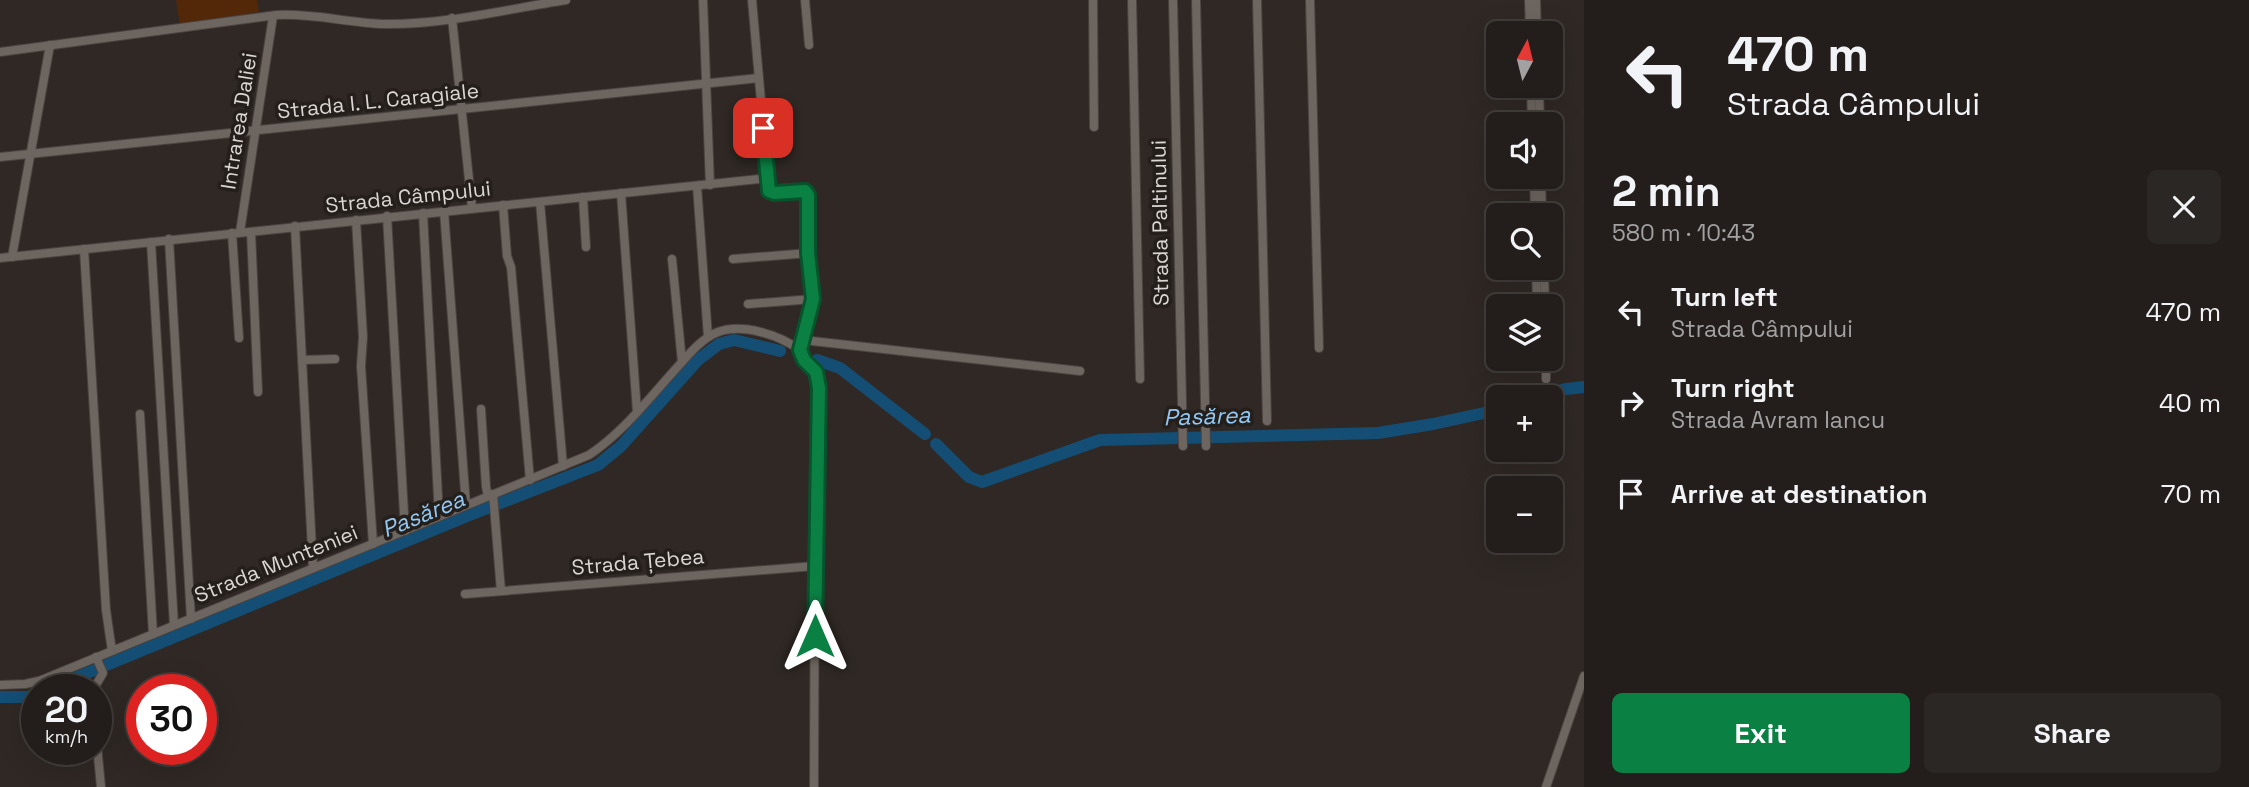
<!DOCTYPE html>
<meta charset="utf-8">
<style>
:root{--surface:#231e1b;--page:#2b2724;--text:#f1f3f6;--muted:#a3a2a3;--line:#403c3a;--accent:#0b8043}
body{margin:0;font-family:"Space Grotesk",sans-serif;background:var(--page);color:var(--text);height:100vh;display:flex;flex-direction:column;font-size:26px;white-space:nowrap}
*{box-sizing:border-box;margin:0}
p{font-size:23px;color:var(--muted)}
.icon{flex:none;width:38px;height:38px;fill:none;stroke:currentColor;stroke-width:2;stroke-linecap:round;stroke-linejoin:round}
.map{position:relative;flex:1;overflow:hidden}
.panel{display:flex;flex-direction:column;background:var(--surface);width:665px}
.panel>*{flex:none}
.top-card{background:#231e1b;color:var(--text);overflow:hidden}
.needle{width:46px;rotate:7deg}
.tools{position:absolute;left:1486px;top:21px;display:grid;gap:14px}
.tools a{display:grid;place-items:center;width:77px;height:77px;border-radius:10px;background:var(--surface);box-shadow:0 7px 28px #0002,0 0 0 2px var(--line);font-size:35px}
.speed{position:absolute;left:21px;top:674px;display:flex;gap:14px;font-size:35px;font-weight:700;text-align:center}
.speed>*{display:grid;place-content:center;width:91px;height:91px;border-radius:50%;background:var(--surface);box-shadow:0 7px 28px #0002,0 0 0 2px var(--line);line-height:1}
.speed small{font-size:18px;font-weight:400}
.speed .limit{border:10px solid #d22;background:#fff;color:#111}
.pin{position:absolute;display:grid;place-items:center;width:60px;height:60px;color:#fff;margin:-30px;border-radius:14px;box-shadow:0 4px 10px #0006}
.me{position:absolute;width:77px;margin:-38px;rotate:0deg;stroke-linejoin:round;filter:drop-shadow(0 0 5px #0008)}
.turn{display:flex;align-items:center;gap:24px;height:147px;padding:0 28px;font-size:32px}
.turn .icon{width:91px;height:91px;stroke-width:2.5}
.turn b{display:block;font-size:49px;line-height:60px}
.round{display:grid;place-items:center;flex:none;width:74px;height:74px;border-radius:10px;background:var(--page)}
.head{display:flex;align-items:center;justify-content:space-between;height:119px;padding:0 28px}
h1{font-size:42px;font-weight:700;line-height:52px}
.cta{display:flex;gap:14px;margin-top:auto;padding:14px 28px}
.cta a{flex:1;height:80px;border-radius:10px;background:var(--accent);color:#fff;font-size:28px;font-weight:700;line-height:80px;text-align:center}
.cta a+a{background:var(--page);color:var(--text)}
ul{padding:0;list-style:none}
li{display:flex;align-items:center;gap:21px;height:91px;padding:0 28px}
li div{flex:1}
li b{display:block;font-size:26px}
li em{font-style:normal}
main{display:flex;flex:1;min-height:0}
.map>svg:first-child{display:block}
.green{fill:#522809}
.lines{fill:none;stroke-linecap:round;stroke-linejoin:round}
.river{stroke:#144e74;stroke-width:12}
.minor-casing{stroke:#4a4441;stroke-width:10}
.minor{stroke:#6d6560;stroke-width:8}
.route-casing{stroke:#07532c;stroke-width:18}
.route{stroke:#0b8043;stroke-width:12}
.labels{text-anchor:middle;stroke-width:7;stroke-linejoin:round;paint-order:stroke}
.street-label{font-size:21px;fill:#dbd6d4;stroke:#251f1b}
.water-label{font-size:23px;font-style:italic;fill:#92c8f3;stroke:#251f1b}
</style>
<main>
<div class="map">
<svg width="1584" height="787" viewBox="0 0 1584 787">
<rect width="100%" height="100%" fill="#2f2824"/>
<path class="green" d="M 176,0 L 257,0 L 259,12 L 180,25 Z"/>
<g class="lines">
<g class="river">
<path d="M 817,360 L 840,368 L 925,434"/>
<path d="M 1534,397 L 1566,389 L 1584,387"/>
<path d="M 936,444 L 969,477 L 982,482 L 1100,440 L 1378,433 L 1433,424 L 1498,410"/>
<path d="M 46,690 L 472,514 L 598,465 L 621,446 L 698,360 L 719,344 L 734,340 L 780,351"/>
<path d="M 0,697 L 28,697 L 37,694"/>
</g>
<defs>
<g id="minor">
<path d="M 703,0 L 710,185"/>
<path d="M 752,0 L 769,191 L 774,193 L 805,191 L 808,195 L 809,253 L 813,295 L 800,350 L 804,360 L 816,372 L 819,389 L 815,506 L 814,787"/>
<path d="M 805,0 L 809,45"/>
<path d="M 1093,0 L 1094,127"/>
<path d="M 1132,0 L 1140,379"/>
<path d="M 1173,0 L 1183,446"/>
<path d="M 1196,0 L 1206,446"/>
<path d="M 1257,0 L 1267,421"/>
<path d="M 1310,0 L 1319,348"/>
<path d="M 1529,0 L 1530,33"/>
<path d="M 1536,0 L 1537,33"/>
<path d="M 452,18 L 472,208"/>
<path d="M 0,52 L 277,15 C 314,13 348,23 384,24 C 445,25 507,9 566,0"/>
<path d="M 1531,86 L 1532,124"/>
<path d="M 1539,86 L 1540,124"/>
<path d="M 0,157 L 759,78"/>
<path d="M 1534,177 L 1535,215"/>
<path d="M 1541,177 L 1542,215"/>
<path d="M 697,186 L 708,337"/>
<path d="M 621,193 L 637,412"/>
<path d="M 583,197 L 586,247"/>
<path d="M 540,202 L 563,466"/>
<path d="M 503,205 L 507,256 L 511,267 L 530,480"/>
<path d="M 444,211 L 466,505"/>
<path d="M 423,213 L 439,516"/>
<path d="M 387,216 L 405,531"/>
<path d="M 356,220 L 363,337 L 361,366 L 373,544"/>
<path d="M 295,226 L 313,568"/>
<path d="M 240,232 L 273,16"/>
<path d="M 251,232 L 258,392"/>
<path d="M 232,233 L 239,338"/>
<path d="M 169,239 L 191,619"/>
<path d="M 151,242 L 174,625"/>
<path d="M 84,249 L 106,610 L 112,651"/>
<path d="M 12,257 L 50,45"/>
<path d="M 0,258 L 768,178"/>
<path d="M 672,259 L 682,362"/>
<path d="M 733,259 L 809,253"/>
<path d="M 1536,268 L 1537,306"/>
<path d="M 1544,268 L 1545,306"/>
<path d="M 748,304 L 813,299"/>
<path d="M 803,340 L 1080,371"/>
<path d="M 1546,359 L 1546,379"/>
<path d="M 302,360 L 335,359"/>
<path d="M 481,409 L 486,487 L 488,496"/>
<path d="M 140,414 L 153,634"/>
<path d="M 493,494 L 501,591"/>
<path d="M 465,594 L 815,566"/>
<path d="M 0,685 L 25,684 L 39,681 L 589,455 C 622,433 647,401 673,372 C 686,358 700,339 718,332 C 743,323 779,335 800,350"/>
<path d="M 93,690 L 103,673 L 96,657"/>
<path d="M 96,735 L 101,787"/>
<path d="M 1546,787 L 1584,676"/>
</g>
</defs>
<use href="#minor" class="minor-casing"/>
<use href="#minor" class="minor"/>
</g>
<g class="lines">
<defs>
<path id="route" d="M 763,128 L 769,191 L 774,193 L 805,191 L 808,195 L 808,253 L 813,299 L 800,350 L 804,360 L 816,372 L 819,388 L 815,636"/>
</defs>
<use href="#route" class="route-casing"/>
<use href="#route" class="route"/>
</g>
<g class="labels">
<g class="street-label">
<text transform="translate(378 101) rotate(-6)" y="7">Strada I. L. Caragiale</text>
<text transform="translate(239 121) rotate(-81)" y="7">Intrarea Daliei</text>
<text transform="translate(408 197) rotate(-6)" y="7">Strada Câmpului</text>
<text transform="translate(1160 223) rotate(-91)" y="7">Strada Paltinului</text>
<text transform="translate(638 562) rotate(-5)" y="7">Strada Țebea</text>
<text transform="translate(276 564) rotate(-22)" y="7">Strada Munteniei</text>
</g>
<g class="water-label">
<text transform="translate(1207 416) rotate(-2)" y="8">Pasărea</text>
<text transform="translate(423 514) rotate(-22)" y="8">Pasărea</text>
</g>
</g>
</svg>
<div class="tools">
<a><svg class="needle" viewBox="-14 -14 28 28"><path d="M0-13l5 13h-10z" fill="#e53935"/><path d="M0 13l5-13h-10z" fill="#a3a2a3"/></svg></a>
<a><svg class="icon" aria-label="sound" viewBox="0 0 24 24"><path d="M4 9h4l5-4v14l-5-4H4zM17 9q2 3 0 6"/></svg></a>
<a><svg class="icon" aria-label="search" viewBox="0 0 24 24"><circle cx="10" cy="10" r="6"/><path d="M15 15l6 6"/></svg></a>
<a><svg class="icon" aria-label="layers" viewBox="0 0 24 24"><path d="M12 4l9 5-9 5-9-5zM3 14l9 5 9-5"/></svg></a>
<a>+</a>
<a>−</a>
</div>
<div class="speed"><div>20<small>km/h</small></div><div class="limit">30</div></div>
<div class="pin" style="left:763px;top:128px;background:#d93025"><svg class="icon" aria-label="arrive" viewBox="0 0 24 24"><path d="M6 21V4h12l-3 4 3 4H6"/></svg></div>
<svg class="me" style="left:815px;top:636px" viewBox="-20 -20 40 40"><path d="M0-17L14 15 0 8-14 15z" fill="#0b8043" stroke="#fff" stroke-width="4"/></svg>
</div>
<section class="panel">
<div class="top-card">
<div class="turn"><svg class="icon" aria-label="left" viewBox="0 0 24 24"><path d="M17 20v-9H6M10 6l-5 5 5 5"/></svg><div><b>470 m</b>Strada Câmpului</div></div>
</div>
<div class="head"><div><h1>2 min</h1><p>580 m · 10:43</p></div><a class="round"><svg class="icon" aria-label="close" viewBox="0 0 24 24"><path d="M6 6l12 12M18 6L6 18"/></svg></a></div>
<ul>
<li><svg class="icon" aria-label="left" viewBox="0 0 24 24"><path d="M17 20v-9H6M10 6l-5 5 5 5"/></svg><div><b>Turn left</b><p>Strada Câmpului</p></div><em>470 m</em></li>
<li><svg class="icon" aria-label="right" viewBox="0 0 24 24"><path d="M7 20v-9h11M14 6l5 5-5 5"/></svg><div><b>Turn right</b><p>Strada Avram Iancu</p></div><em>40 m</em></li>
<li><svg class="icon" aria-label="arrive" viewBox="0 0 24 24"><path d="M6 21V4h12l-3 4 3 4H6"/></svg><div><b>Arrive at destination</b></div><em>70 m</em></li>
</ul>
<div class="cta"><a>Exit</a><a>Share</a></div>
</section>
</main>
